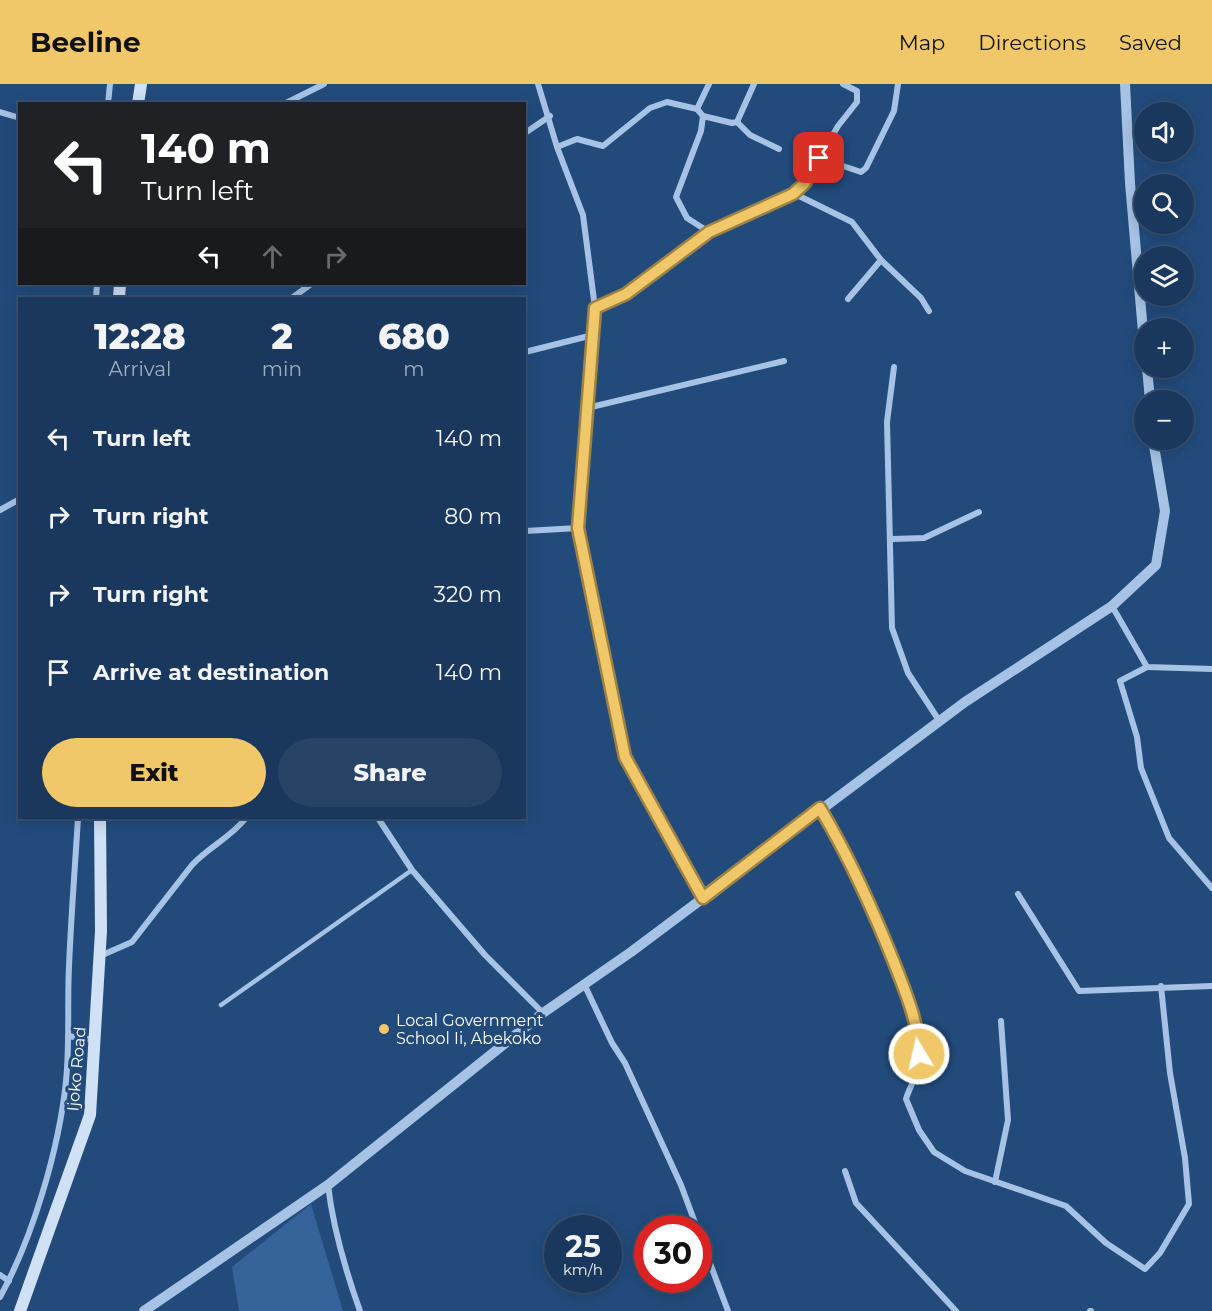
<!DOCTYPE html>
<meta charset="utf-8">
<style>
:root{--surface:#1a385d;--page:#274366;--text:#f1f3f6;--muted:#9facbc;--line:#385272;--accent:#f1c869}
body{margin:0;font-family:Montserrat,sans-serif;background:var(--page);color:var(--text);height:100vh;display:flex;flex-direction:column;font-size:22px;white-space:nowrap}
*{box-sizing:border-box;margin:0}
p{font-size:20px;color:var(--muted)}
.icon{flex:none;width:33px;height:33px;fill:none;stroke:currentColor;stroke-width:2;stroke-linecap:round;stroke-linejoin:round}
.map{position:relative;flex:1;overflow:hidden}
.drawer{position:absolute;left:18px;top:213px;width:508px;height:522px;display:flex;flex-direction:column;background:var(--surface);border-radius:0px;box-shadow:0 3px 15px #0003,0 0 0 2px var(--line)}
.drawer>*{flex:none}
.banner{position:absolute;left:18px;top:18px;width:508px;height:183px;border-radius:0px;box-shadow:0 3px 15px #0003,0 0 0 2px var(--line);background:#202124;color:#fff;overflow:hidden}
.buttons{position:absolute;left:1134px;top:18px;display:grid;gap:12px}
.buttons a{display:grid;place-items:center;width:60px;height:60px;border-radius:50%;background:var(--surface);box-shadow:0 3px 15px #0003,0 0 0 2px var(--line);font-size:30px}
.speed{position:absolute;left:544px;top:1131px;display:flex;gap:12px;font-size:30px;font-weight:700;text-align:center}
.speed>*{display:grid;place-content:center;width:78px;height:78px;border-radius:50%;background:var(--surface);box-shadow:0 3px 15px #0003,0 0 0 2px var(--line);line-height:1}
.speed small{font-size:15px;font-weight:400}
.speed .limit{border:9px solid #d22;background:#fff;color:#111}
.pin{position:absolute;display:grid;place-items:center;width:51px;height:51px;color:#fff;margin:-26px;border-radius:12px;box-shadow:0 3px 9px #0006}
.me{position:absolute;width:66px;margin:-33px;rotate:351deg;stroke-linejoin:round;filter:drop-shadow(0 0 4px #0008)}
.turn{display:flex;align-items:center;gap:21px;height:126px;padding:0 24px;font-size:27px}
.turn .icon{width:78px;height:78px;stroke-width:2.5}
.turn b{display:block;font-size:42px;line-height:51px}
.lanes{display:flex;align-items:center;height:57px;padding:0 24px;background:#0003;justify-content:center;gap:30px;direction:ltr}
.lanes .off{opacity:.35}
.eta{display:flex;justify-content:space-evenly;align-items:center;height:102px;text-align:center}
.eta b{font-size:36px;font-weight:800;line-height:42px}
.primary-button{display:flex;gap:12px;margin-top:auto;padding:12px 24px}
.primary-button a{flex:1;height:69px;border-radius:36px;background:var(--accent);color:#111;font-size:24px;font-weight:800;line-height:69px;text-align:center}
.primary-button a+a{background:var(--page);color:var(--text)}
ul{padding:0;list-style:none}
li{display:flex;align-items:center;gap:18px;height:78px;padding:0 24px}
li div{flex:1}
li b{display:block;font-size:22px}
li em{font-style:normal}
header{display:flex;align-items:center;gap:36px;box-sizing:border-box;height:84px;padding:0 30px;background:var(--accent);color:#111}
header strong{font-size:28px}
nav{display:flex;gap:33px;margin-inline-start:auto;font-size:21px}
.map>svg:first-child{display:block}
.green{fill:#36649a}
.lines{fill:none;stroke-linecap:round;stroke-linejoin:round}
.service{stroke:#a6c3e5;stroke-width:4.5}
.minor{stroke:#a6c3e5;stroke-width:6}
.tertiary{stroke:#a6c3e5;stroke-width:10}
.secondary{stroke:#d0e0f5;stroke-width:12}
.route-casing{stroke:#9d8244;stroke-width:15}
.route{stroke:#f1c869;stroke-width:10}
.poi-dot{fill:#f1c869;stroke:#224b7c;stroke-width:2}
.labels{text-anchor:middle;stroke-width:6;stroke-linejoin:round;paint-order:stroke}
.poi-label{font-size:16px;fill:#fff;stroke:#224b7c;text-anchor:start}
.street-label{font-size:16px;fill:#fff;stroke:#224b7c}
</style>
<header>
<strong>Beeline</strong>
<nav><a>Map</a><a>Directions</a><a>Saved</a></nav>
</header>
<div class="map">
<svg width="1212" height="1227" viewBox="0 0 1212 1227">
<rect width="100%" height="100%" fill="#224b7c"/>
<path class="green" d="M 311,1120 L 343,1227 L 239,1227 L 232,1183 Z"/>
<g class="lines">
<path class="service" d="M 221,921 L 412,786"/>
<g class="minor">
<path d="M 538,0 L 557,63 L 583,131 L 595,224 L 578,444 L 599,547 L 625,673 L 703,815"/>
<path d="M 108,20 L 110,0"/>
<path d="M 284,20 L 324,0"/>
<path d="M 697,25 L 703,32 L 701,47 L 676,113 L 687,134 L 709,148"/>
<path d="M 0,28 L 20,34"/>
<path d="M 703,32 L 732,39 L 737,38 L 754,0"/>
<path d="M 737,38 L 750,51 L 779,65"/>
<path d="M 525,49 L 550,32"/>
<path d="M 557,63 L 577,55 L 603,62 L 650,24 L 667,18 L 697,25 L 709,0"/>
<path d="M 819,74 L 861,88 L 866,84 L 894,27 L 898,0"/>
<path d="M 793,109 L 852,138 L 881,176 L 848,215"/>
<path d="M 881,176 L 921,214 L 929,227"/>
<path d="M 96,214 L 97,200"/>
<path d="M 292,214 L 311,200"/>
<path d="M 595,224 L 626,210 L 709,148 L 793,109 L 805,99 L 838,42 L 857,18 L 857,7 L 843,0"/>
<path d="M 525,268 L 593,251"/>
<path d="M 894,283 L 887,338 L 892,544 L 908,589 L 940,638"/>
<path d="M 587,324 L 784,277"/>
<path d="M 0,426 L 20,415"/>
<path d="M 525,447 L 578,444"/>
<path d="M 892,455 L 924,454 L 979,428"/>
<path d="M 1112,522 L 1147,583 L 1212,585"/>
<path d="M 1147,583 L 1120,597 L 1137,653 L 1141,684 L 1169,754 L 1212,804"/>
<path d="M 821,725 C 848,771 930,932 919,981 C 917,992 909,1004 906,1015 L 919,1046 L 934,1068 L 965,1087 L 1066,1122 L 1106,1159 L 1145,1185 L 1160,1169 L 1189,1120 L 1185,1074 L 1170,989 L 1161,902"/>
<path d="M 378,734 L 412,786 L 485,871 L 543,929"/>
<path d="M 1018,810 L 1079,907 L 1212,902"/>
<path d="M 100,872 L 132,858 L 192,781 C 209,763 231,753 246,734"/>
<path d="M 585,902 L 612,959 L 625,979 L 681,1101 L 697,1144"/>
<path d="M 68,952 L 94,956"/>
<path d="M 845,1087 L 856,1119 L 956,1227"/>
<path d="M 995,1098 L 1008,1036 L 1001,937"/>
<path d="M 328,1101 C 333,1145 345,1185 360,1227"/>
<path d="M 699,1150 L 728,1227"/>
<path d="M 0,1191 L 9,1197"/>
<path d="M 0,1213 C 33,1153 59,1065 66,997 C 70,959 67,921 69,883 C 71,833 75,783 78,734"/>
<path d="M 1090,1227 L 1091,1227"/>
</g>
<g class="tertiary">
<path d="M 1125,0 L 1130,99 L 1144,259"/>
<path d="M 1147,284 L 1150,316"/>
<path d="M 144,1227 L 328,1101 L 543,929 L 631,868 L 965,618 L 1112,522 L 1156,481 L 1165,427 L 1153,356"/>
</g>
<g class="secondary">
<path d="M 138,20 L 141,0"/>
<path d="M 119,214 L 120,200"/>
<path d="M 20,1227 L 90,1031 L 101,847 L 100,734"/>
</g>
</g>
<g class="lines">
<defs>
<path id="route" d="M 819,74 L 805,99 L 793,110 L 709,148 L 626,210 L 595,224 L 578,444 L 625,673 L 703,814 L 820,724 C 851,776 875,830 897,886 C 907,912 919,941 919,970"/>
</defs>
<use href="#route" class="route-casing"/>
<use href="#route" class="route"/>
</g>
<circle class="poi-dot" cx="384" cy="945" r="6"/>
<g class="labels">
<g class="poi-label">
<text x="396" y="942">Local Government<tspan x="396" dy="18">School Ii, Abekoko</tspan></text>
</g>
<g class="street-label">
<text transform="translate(76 985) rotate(-85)" y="6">Ijoko Road</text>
</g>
</g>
</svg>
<div class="buttons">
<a><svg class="icon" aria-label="sound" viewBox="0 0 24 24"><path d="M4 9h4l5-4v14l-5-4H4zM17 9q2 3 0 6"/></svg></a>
<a><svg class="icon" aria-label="search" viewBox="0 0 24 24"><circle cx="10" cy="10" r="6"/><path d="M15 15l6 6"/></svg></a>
<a><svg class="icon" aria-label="layers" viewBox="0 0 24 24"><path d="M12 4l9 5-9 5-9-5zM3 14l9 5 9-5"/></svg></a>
<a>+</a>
<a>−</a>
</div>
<div class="speed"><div>25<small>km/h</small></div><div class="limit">30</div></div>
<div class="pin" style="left:819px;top:74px;background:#d93025"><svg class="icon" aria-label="arrive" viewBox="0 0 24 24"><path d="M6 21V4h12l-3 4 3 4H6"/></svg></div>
<svg class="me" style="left:919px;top:970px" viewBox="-20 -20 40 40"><circle r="17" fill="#f1c869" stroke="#fff" stroke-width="3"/><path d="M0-11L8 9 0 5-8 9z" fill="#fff"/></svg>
<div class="banner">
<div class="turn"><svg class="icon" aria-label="left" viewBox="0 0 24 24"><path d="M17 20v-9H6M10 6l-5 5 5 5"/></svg><div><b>140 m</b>Turn left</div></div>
<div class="lanes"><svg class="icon" aria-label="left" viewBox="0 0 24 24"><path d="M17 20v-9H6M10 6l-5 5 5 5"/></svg><svg class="icon off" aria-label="ahead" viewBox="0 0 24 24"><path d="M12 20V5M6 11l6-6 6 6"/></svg><svg class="icon off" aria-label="right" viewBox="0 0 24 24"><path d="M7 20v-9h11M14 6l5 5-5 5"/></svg></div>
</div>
<section class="drawer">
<div class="eta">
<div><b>12:28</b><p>Arrival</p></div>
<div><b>2</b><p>min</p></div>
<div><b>680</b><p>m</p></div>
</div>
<ul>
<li><svg class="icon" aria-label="left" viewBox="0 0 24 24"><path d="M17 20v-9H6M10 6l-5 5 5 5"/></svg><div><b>Turn left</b></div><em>140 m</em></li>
<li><svg class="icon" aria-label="right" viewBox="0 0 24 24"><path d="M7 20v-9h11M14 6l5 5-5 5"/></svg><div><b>Turn right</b></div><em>80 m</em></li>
<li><svg class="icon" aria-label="right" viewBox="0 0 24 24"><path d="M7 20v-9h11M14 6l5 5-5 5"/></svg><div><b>Turn right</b></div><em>320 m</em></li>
<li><svg class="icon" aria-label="arrive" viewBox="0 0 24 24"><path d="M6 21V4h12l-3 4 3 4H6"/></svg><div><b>Arrive at destination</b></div><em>140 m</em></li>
</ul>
<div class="primary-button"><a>Exit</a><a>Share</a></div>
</section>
</div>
